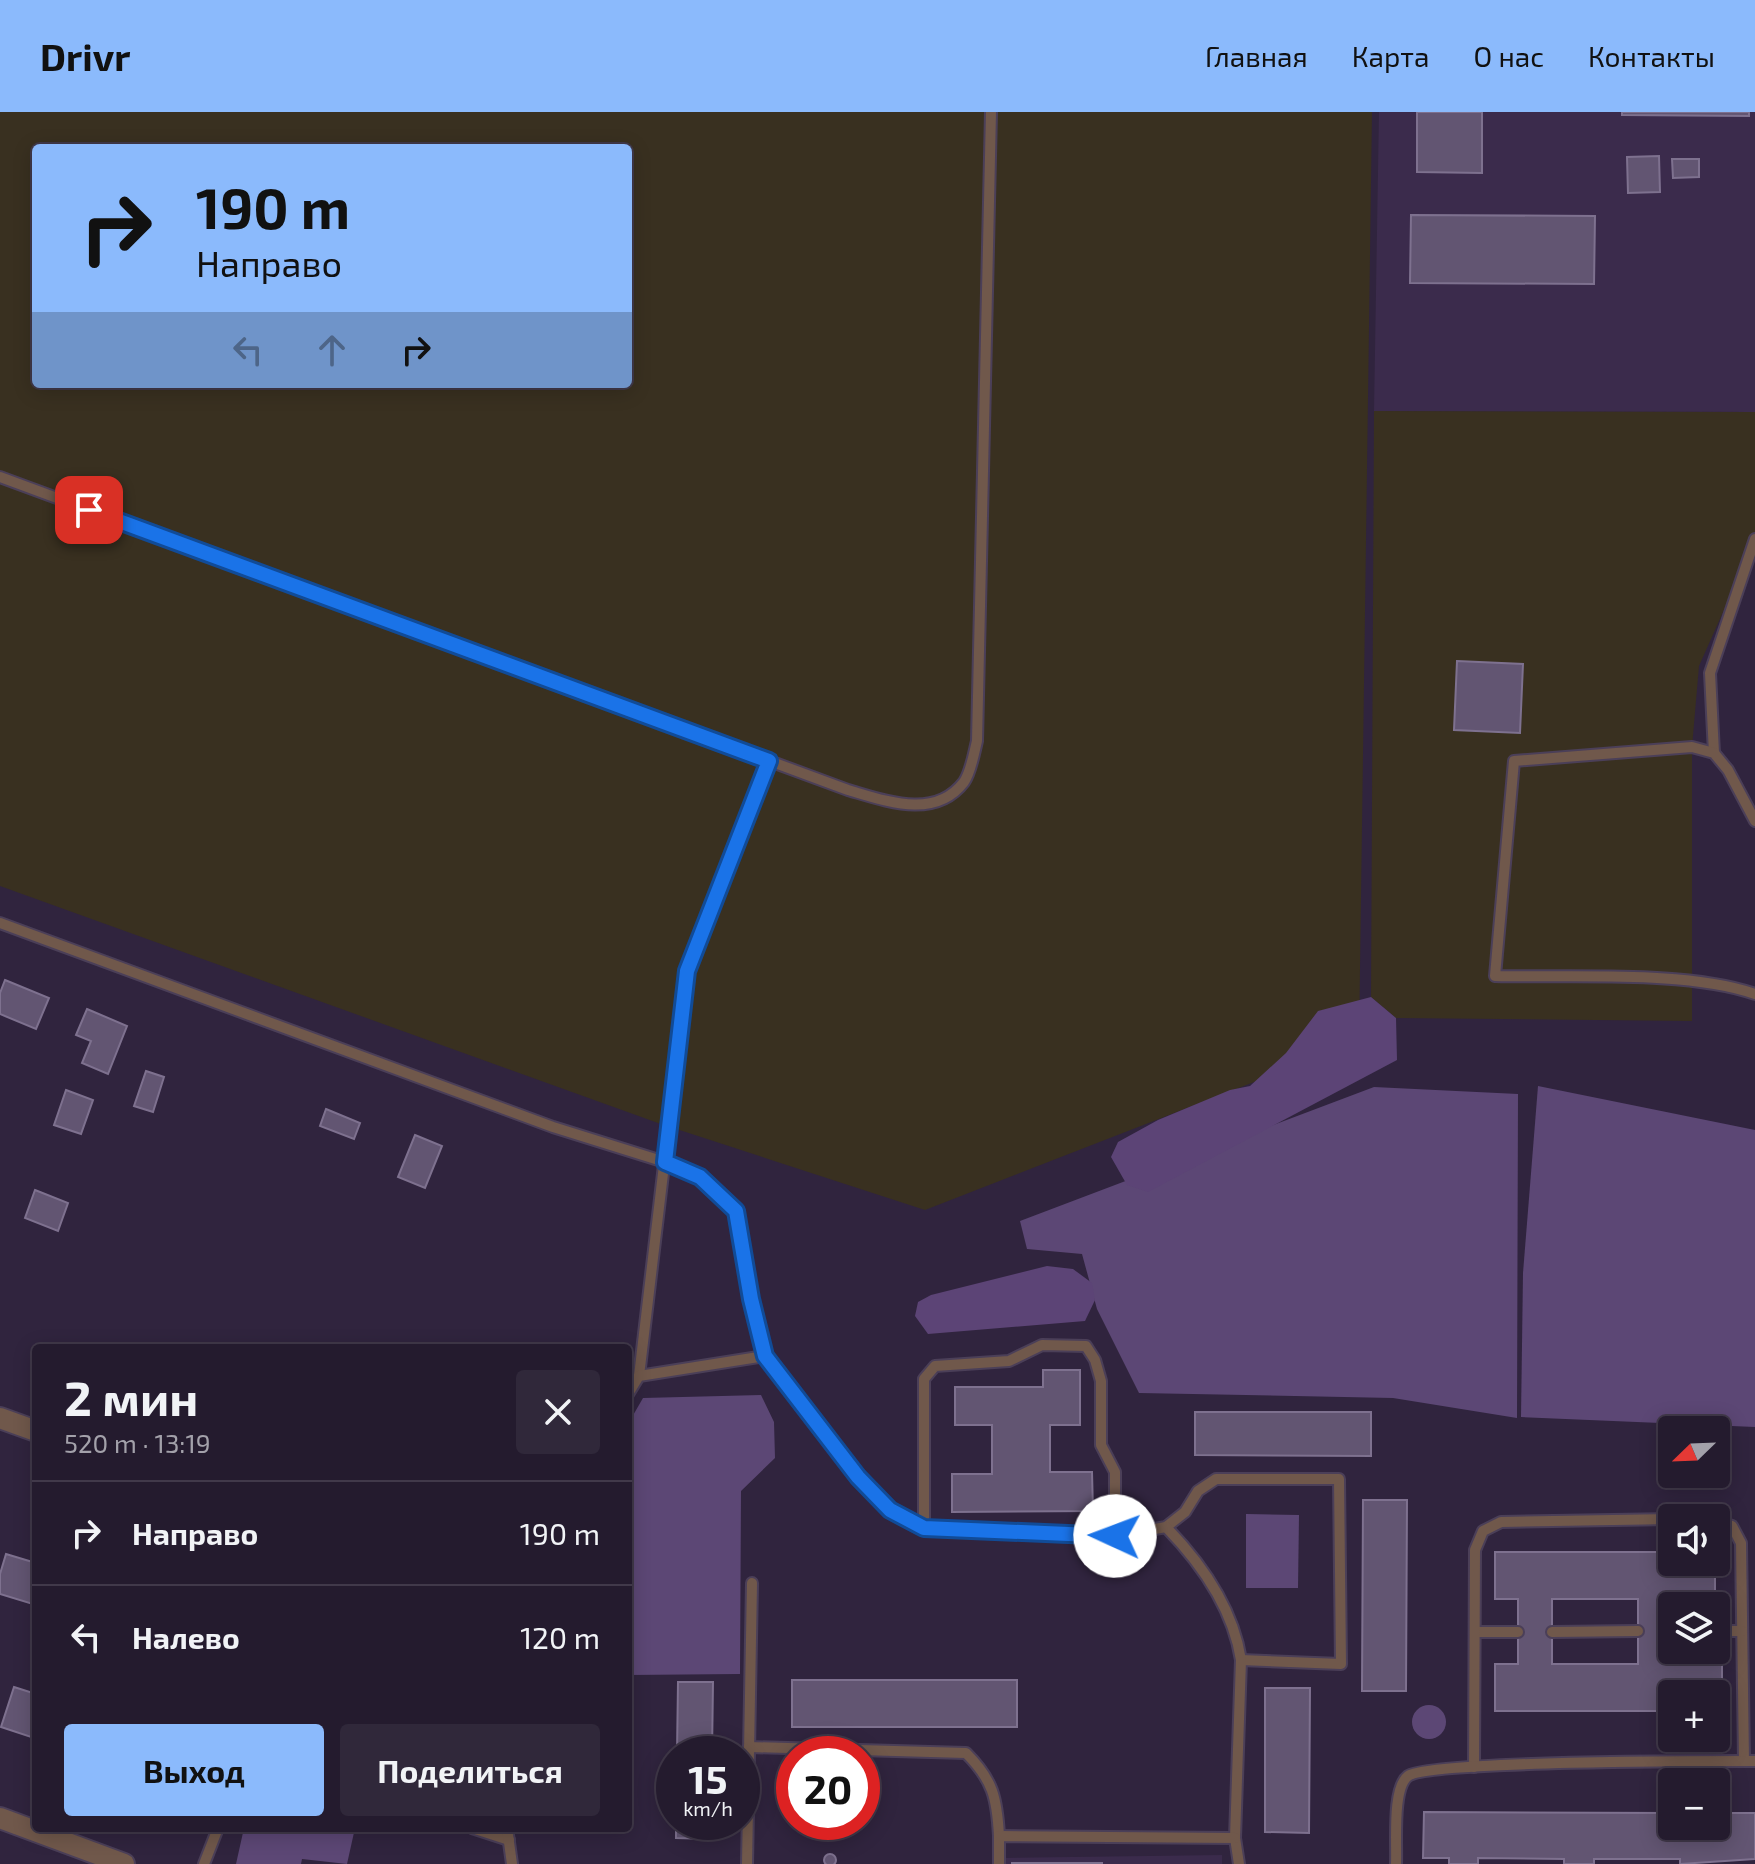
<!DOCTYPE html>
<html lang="ru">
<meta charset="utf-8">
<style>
:root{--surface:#241b2e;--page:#30283a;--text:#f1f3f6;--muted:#a3a1aa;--line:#41394a;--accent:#8bbafc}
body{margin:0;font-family:"Exo 2",sans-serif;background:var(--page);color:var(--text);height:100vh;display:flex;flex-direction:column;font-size:30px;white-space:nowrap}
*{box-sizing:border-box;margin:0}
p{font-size:26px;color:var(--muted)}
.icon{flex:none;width:44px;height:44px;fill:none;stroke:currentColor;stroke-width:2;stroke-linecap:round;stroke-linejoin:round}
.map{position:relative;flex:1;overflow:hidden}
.side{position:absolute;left:32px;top:1232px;width:600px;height:488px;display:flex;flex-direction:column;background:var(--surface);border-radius:8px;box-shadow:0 4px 20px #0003,0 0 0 2px var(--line)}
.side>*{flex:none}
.top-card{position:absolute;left:32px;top:32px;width:600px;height:244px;border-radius:8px;box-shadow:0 4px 20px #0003,0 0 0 2px var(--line);background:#8bbafc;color:#111;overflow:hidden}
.needle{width:52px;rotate:247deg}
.tools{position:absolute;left:1658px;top:1304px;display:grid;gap:16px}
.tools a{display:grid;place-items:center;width:72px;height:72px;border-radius:8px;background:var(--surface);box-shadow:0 4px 20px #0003,0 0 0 2px var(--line);font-size:40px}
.speed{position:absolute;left:656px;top:1624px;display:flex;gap:16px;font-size:40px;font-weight:700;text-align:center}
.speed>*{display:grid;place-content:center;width:104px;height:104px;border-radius:50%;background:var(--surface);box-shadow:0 4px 20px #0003,0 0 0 2px var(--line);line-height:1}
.speed small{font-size:20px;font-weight:400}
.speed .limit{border:12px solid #d22;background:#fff;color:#111}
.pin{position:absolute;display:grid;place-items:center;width:68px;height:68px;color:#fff;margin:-34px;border-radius:16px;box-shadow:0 4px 12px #0006}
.me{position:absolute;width:88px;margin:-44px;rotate:272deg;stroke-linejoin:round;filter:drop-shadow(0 0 6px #0008)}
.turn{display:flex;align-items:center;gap:28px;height:168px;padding:0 32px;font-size:36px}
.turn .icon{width:104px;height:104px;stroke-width:2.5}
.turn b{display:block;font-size:56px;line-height:68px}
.lanes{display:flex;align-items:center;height:76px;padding:0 32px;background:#0003;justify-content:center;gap:40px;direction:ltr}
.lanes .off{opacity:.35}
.round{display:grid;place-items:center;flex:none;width:84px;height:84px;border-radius:8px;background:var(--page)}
.headline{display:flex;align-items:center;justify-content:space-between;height:136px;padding:0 32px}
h1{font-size:48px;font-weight:700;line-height:60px}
.primary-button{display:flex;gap:16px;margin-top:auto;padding:16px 32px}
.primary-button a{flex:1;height:92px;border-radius:8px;background:var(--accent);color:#111;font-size:32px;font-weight:700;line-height:92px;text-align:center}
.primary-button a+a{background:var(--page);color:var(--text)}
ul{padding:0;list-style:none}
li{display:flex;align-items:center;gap:24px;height:104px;padding:0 32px;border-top:2px solid var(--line)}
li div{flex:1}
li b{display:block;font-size:30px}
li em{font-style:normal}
header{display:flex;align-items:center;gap:48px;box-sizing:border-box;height:112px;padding:0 40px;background:var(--accent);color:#111}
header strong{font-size:38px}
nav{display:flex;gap:44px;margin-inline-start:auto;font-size:28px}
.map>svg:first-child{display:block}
.built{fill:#3b2b4c}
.industrial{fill:#393020;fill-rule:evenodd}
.green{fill:#5c4775}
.forest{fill:#5c4476}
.building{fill:#625572;stroke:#7e718f;stroke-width:2;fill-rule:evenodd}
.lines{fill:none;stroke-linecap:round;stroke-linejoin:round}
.service-casing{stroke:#4b3f58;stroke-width:14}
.minor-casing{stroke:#4b3f58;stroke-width:24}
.service{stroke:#70584b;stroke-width:10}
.minor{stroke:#70584b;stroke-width:20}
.route-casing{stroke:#114b97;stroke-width:20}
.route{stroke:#1a73e8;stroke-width:14}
</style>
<header>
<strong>Drivr</strong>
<nav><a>Главная</a><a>Карта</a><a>О нас</a><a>Контакты</a></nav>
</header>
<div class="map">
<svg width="1755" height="1752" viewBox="0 0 1755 1752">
<rect width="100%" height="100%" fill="#30243e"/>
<g class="built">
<path d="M 1379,0 L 1755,0 L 1755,300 L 1374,299 Z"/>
<path d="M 1222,1743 L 1222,1752 L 1001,1752 L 1001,1746 Z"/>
</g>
<g class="industrial">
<path d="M 0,0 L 1372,0 L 1359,929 L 925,1098 L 658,1011 L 0,774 ZM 36,36 L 628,36 L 628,272 L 36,272 Z"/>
<path d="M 1374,299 L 1755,300 L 1755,428 L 1699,554 L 1692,635 L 1692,909 L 1396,906 L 1371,885 Z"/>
</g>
<g class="green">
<path d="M 1538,974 L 1755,1018 L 1755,1315 L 1521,1305 L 1523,1161 Z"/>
<path d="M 1374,975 L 1518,982 L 1517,1306 L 1393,1286 L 1139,1281 L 1097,1197 L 1082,1142 L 1027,1137 L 1020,1109 Z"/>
<path d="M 761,1283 L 774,1310 L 775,1346 L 741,1379 L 740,1562 L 628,1563 L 628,1312 L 643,1286 Z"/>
<path d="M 1246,1402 L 1299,1403 L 1298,1476 L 1246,1476 Z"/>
<circle cx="1429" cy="1610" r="17"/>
<path d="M 244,1716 L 355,1716 L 347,1752 L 302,1747 L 301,1752 L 236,1752 Z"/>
</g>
<g class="forest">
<path d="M 1371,885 L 1396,906 L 1397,948 L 1148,1080 L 1127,1073 L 1111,1045 L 1118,1030 L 1158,1008 L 1230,978 L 1250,974 L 1286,941 L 1318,899 Z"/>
<path d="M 1047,1154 L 1073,1157 L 1092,1171 L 1095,1188 L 1085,1209 L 928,1222 L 915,1204 L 918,1190 L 931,1183 Z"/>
</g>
<g class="building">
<path d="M 1417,0 L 1482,0 L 1482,61 L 1417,60 Z"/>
<path d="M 1622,0 L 1749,0 L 1749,4 L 1622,3 Z"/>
<path d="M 1659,44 L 1660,80 L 1628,81 L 1627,45 Z"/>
<path d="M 1672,47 L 1699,47 L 1699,65 L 1673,66 Z"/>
<path d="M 1411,103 L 1595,104 L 1594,172 L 1410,171 Z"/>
<path d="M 1457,549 L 1523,552 L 1520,621 L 1454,618 Z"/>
<path d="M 5,868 L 49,886 L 36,917 L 0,902 L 0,881 Z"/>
<path d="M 87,897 L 127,914 L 108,962 L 82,951 L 91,929 L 76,923 Z"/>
<path d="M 146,959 L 164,965 L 153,1000 L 134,994 Z"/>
<path d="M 66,978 L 93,988 L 81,1022 L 54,1013 Z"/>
<path d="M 326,997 L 360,1011 L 354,1027 L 320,1014 Z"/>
<path d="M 415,1023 L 442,1034 L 425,1076 L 398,1065 Z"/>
<path d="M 35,1078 L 68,1091 L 58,1119 L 25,1106 Z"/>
<path d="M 1043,1258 L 1080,1258 L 1080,1313 L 1050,1313 L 1050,1360 L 1092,1360 L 1093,1399 L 952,1400 L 952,1362 L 992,1362 L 992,1313 L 955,1313 L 955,1275 L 1043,1275 Z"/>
<path d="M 1195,1300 L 1371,1300 L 1371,1344 L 1195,1343 Z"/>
<path d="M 1363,1388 L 1407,1388 L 1406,1579 L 1362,1579 Z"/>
<path d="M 1495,1440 L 1672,1440 L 1672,1450 L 1715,1450 L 1715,1487 L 1670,1487 L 1670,1552 L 1722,1552 L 1722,1599 L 1716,1599 L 1716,1582 L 1672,1582 L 1672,1599 L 1495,1599 L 1495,1552 L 1518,1552 L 1518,1487 L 1495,1487 ZM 1552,1487 L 1638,1487 L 1638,1552 L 1552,1552 Z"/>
<path d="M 6,1442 L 36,1451 L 36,1493 L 0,1482 L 0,1462 Z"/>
<rect x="792" y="1568" width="225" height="47"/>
<path d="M 678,1570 L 713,1570 L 712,1642 L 677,1642 Z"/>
<path d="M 14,1575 L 36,1582 L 34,1626 L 1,1615 Z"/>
<path d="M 1265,1576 L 1310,1576 L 1309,1721 L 1265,1720 Z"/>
<path d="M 1424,1700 L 1672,1701 L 1672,1714 L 1716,1714 L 1716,1701 L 1755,1701 L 1755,1747 L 1680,1752 L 1680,1747 L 1594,1747 L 1594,1752 L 1564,1752 L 1564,1747 L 1478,1746 L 1478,1752 L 1449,1752 L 1449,1746 L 1423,1746 Z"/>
<path d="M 676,1710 L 712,1710 L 711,1727 L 676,1726 Z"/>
<circle cx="830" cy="1748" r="6"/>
<path d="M 1012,1751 L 1103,1751 L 1012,1752 Z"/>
</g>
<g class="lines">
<defs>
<g id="service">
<path d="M 0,365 L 848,678 C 886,689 935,708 964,670 C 971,660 974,641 977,629 L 991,0"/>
<path d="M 1714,641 L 1710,561 L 1755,427"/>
<path d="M 1755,709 L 1728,658 L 1714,641 L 1692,635 L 1514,649 L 1495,864 C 1568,866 1689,858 1755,882"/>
<path d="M 0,811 L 553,1015 L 665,1050 L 700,1065 L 736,1099 L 751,1187 L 765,1244"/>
<path d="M 639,1264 L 687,859 L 769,649"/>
<path d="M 628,1282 L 639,1264 L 765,1244 L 858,1365 L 890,1398 L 924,1416 L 1115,1424 L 1166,1415 L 1185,1400 L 1198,1379 L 1216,1367 L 1339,1367 L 1341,1552 L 1241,1548"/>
<path d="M 1716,1409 L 1732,1414 L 1741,1431 L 1744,1649"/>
<path d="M 1166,1415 C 1202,1452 1233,1496 1241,1548 L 1235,1726 L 1239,1752"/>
<path d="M 924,1416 L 924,1267 L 935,1254 L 1009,1249 L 1042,1233 L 1086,1234 L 1095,1248 L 1101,1269 L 1101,1333 L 1115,1360 L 1115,1424"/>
<path d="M 1670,1519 L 1672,1519"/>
<path d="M 1716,1519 L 1742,1519"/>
<path d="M 1475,1520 L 1518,1520"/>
<path d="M 1552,1520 L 1638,1519"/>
<path d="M 749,1635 L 966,1641 C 993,1668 997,1686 999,1724"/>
<path d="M 1474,1655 L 1475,1438 L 1483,1419 L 1501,1410 L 1672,1407"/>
<path d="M 472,1716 L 509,1728"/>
<path d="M 507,1716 L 512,1752"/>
<path d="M 204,1752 L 218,1716"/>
<path d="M 747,1752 L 752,1471"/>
<path d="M 999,1752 L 999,1724 L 1235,1726"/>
<path d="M 1396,1752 C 1397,1731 1392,1676 1408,1664 C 1428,1649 1709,1649 1755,1649"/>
</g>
<g id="minor">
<path d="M 0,1306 L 36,1319"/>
<path d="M 0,1706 L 124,1752"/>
</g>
</defs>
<use href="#service" class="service-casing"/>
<use href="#minor" class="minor-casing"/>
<use href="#service" class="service"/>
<use href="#minor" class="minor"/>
</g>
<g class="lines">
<defs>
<path id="route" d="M 89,398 L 769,649 L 687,859 L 665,1050 L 700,1065 L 736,1099 L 751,1187 L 765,1244 L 858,1365 L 890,1398 L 924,1416 L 1115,1424"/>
</defs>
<use href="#route" class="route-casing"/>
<use href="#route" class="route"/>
</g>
</svg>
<div class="tools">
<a><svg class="needle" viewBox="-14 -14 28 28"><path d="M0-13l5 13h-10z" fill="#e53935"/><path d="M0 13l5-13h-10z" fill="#a3a1aa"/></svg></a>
<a><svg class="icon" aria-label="sound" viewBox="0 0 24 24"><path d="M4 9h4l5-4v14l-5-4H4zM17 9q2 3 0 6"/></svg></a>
<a><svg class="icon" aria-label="layers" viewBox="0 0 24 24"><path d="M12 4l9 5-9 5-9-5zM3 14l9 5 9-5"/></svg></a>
<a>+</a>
<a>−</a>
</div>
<div class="speed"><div>15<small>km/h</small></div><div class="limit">20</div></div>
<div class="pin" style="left:89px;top:398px;background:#d93025"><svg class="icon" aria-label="arrive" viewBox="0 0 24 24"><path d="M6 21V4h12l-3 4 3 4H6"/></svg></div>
<svg class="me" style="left:1115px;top:1424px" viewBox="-20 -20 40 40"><circle r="19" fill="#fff"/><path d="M0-13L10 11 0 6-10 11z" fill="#1a73e8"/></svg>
<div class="top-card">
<div class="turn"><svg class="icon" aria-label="right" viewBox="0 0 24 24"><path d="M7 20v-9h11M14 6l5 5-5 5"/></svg><div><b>190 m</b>Направо</div></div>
<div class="lanes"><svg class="icon off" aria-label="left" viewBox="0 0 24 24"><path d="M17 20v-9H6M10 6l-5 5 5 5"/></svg><svg class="icon off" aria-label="ahead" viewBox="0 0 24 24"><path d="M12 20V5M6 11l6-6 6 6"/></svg><svg class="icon" aria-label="right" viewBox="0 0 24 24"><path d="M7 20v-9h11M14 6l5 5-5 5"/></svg></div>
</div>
<section class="side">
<div class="headline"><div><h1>2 мин</h1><p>520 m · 13:19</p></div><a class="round"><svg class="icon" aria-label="close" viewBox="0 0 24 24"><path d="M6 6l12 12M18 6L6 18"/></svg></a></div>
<ul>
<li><svg class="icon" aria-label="right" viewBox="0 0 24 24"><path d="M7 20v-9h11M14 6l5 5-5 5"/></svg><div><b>Направо</b></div><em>190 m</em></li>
<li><svg class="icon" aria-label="left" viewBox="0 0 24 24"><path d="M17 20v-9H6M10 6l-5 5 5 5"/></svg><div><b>Налево</b></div><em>120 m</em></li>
</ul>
<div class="primary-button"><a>Выход</a><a>Поделиться</a></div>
</section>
</div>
